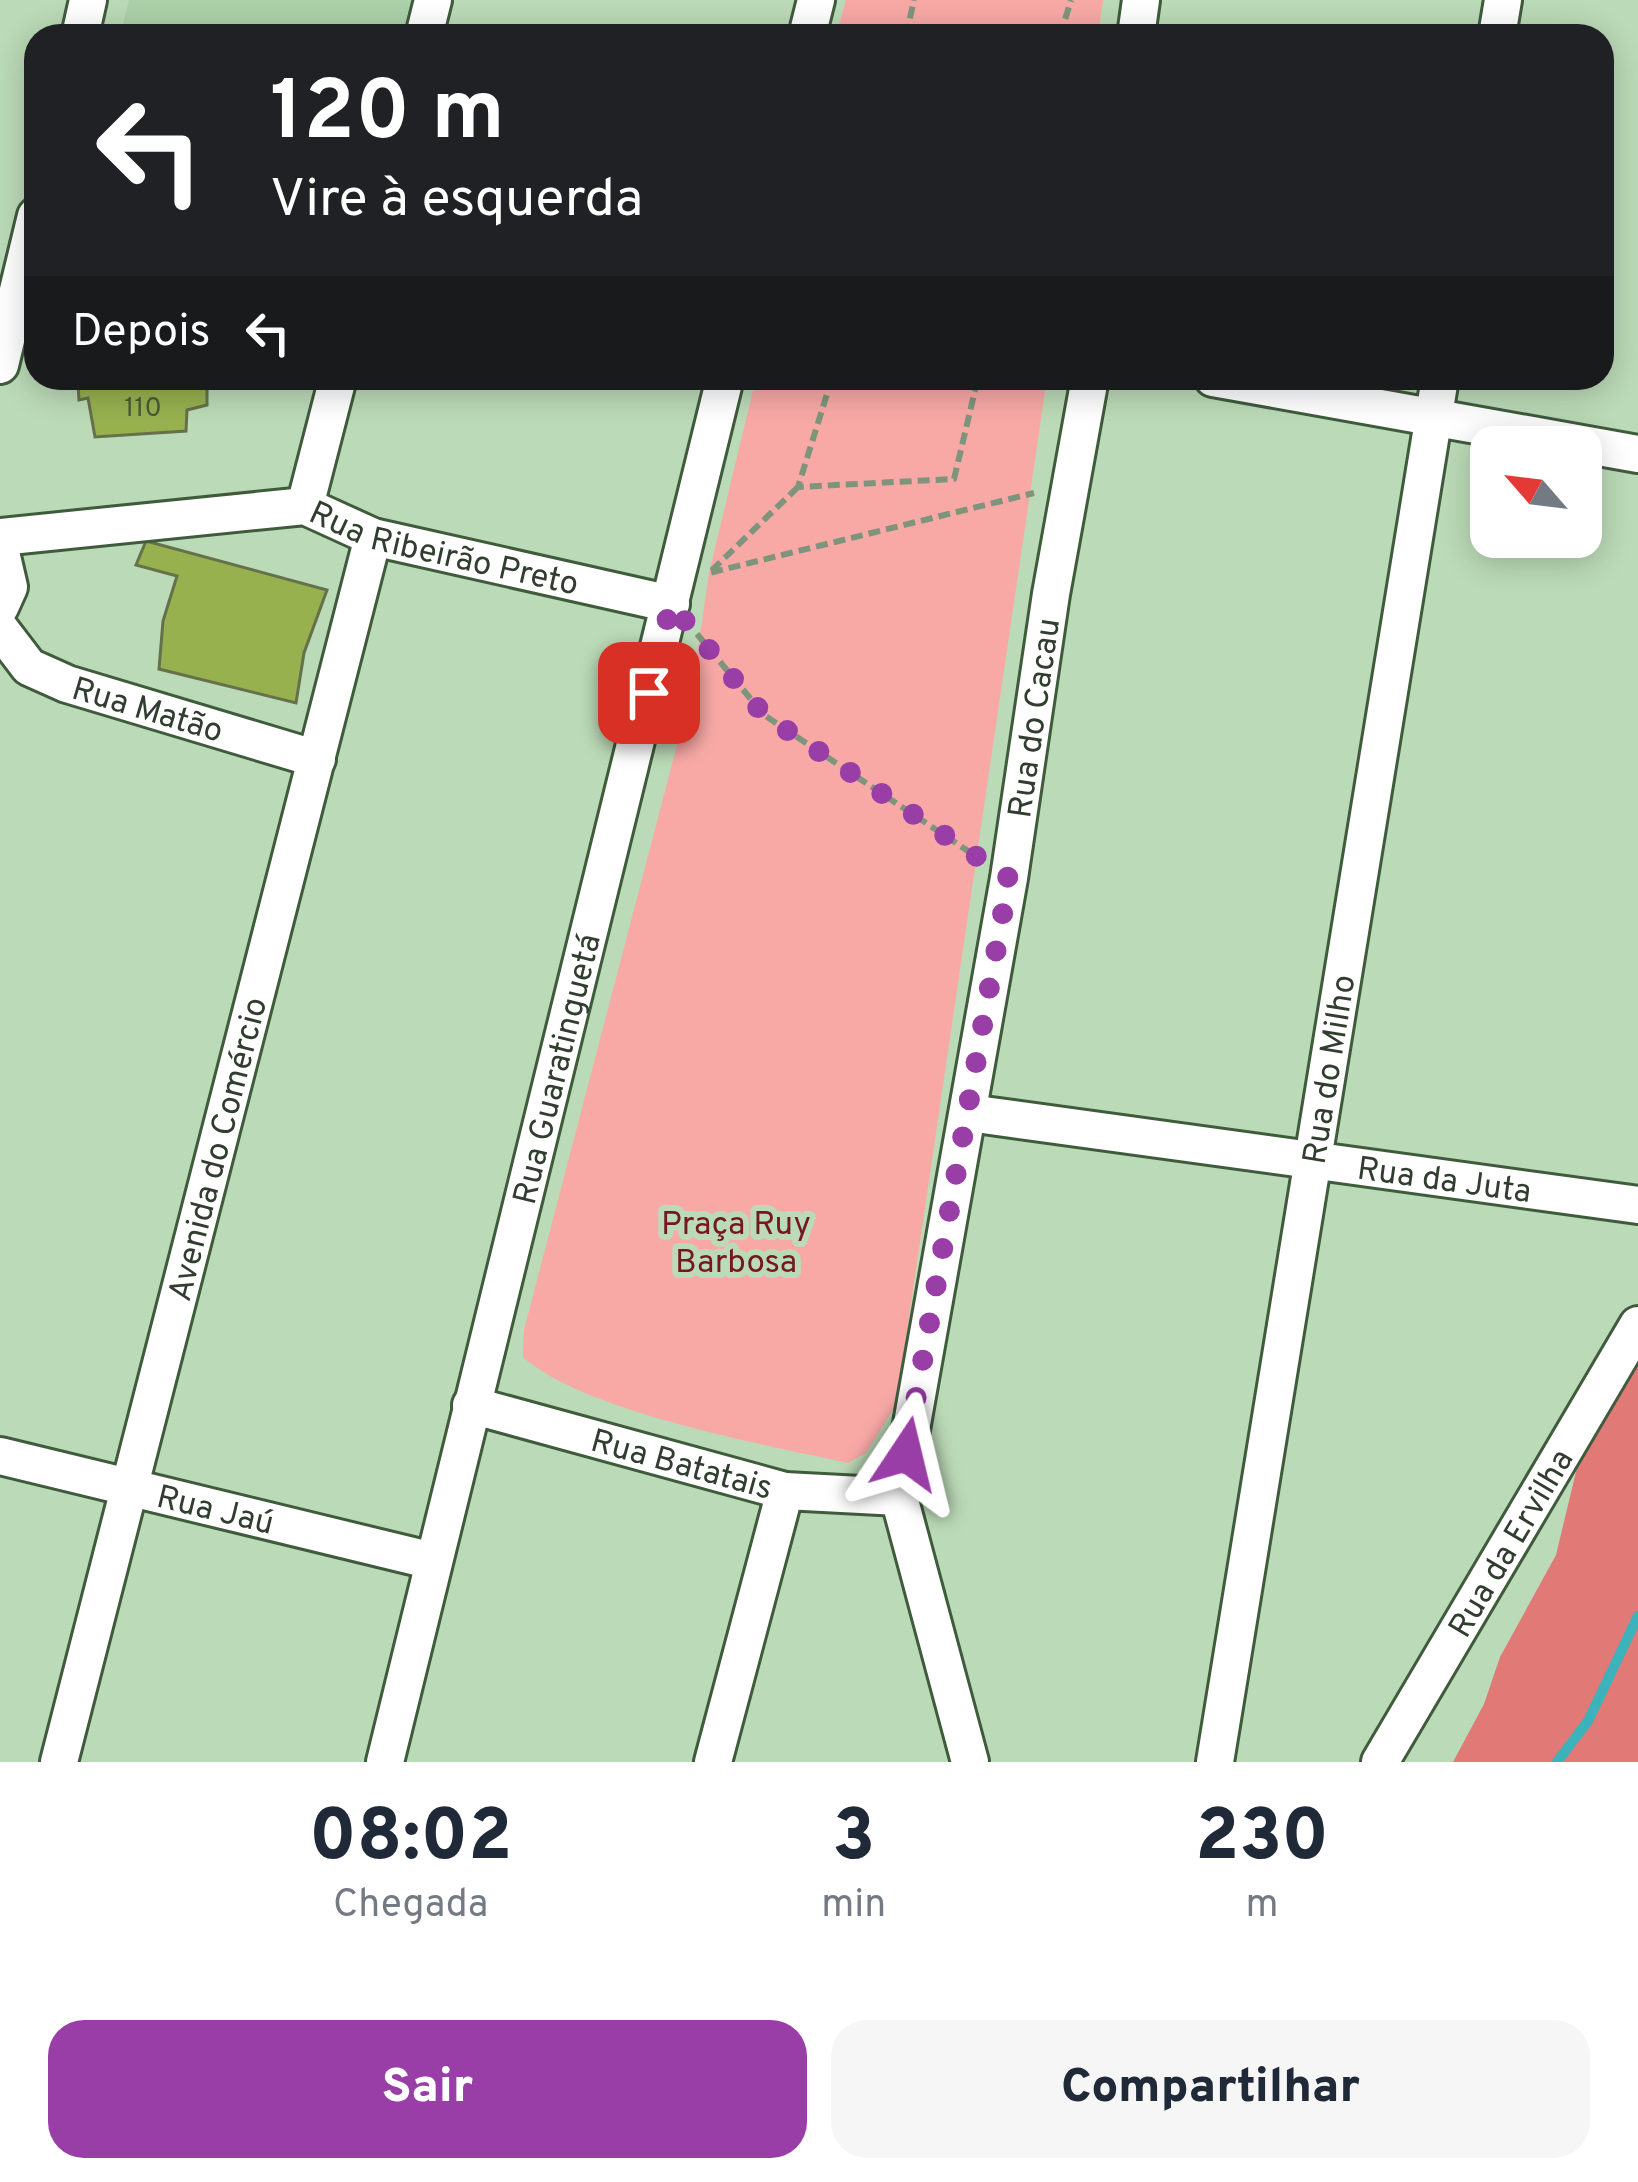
<!DOCTYPE html>
<html lang="pt">
<meta charset="utf-8">
<style>
:root{--surface:#fff;--page:#f6f6f7;--text:#1f2937;--muted:#747a83;--accent:#993da7}
body{margin:0;font-family:Overpass,sans-serif;background:var(--page);color:var(--text);height:100vh;display:flex;flex-direction:column;font-size:45px;white-space:nowrap}
*{box-sizing:border-box;margin:0}
p{font-size:39px;color:var(--muted)}
.icon{flex:none;width:66px;height:66px;fill:none;stroke:currentColor;stroke-width:2;stroke-linecap:round;stroke-linejoin:round}
.map{position:relative;height:1762px;overflow:hidden}
.sheet{display:flex;flex-direction:column;background:var(--surface);flex:1}
.sheet>*{flex:none}
.guide{position:absolute;left:24px;top:24px;width:1590px;height:366px;border-radius:36px;box-shadow:0 6px 30px #0003;background:#202124;color:#fff;overflow:hidden}
.needle{width:78px;rotate:298deg}
.tools{position:absolute;left:1470px;top:426px;display:grid;gap:24px}
.tools a{display:grid;place-items:center;width:132px;height:132px;border-radius:24px;background:var(--surface);box-shadow:0 6px 30px #0003;font-size:60px}
.pin{position:absolute;display:grid;place-items:center;width:102px;height:102px;color:#fff;margin:-51px;border-radius:24px;box-shadow:0 6px 18px #0006}
.me{position:absolute;width:132px;margin:-66px;rotate:10deg;stroke-linejoin:round;filter:drop-shadow(0 0 9px #0008)}
.turn{display:flex;align-items:center;gap:42px;height:252px;padding:0 48px;font-size:54px}
.turn .icon{width:156px;height:156px;stroke-width:2.5}
.turn b{display:block;font-size:84px;line-height:102px}
.then{display:flex;align-items:center;height:114px;padding:0 48px;background:#0003;gap:24px;font-size:45px}
.eta{display:flex;justify-content:space-evenly;align-items:center;height:204px;text-align:center}
.eta b{font-size:72px;font-weight:800;line-height:84px}
.primary-button{display:flex;gap:24px;margin-top:auto;padding:24px 48px}
.primary-button a{flex:1;height:138px;border-radius:36px;background:var(--accent);color:#fff;font-size:48px;font-weight:800;line-height:138px;text-align:center}
.primary-button a+a{background:var(--page);color:var(--text)}
.map>svg:first-child{display:block}
.built{fill:#acd1a9}
.green{fill:#f8a9a6}
.forest{fill:#e17977}
.lines{fill:none;stroke-linecap:round;stroke-linejoin:round}
.stream{stroke:#3cb2bb;stroke-width:10}
.building{fill:#97b14f;stroke:#65714a;stroke-width:3}
.minor-casing{stroke:#3f5b3c;stroke-width:42}
.path{stroke:#7e957c;stroke-width:6;stroke-dasharray:12 6;stroke-linecap:butt}
.minor{stroke:#fff;stroke-width:36}
.route{stroke:#993da7;stroke-width:21;stroke-dasharray:0 37.8}
.labels{text-anchor:middle;stroke-width:12;stroke-linejoin:round;paint-order:stroke}
.number-label{font-size:27px;fill:#4a5a37}
.street-label{font-size:33px;fill:#303d2f;stroke:#bbdab7}
.park-label{font-size:33px;fill:#74171f;stroke:#bbdab7}
</style>
<div class="map">
<svg width="1638" height="1762" viewBox="0 0 1638 1762">
<rect width="100%" height="100%" fill="#bbdab7"/>
<path class="built" d="M 129,0 L 422,0 L 413,36 L 120,36 Z"/>
<g class="green">
<path d="M 846,0 L 1103,0 L 1098,36 L 836,36 Z"/>
<path d="M 756,378 L 1047,378 L 896,1405 L 866,1453 L 848,1463 C 762,1444 585,1412 523,1357 L 524,1330 L 693,684 L 709,573 Z"/>
</g>
<path class="forest" d="M 1638,1346 L 1638,1762 L 1453,1762 L 1484,1704 L 1500,1657 L 1556,1555 L 1582,1447 Z"/>
<g class="lines">
<path class="stream" d="M 1557,1762 L 1588,1721 L 1638,1616"/>
</g>
<g class="building">
<path d="M 207,378 L 207,405 L 187,410 L 186,431 L 95,437 L 88,398 L 79,400 L 78,384 Z"/>
<path d="M 146,541 L 327,590 L 304,653 L 296,703 L 159,669 L 163,621 L 177,576 L 136,565 Z"/>
</g>
<g class="lines">
<defs>
<g id="minor">
<path d="M 80,36 L 88,0"/>
<path d="M 424,36 L 433,0"/>
<path d="M 807,36 L 816,0"/>
<path d="M 1136,36 L 1141,0"/>
<path d="M 1497,36 L 1503,0"/>
<path d="M 0,365 L 36,216"/>
<path d="M 1213,378 L 1638,454"/>
<path d="M 305,506 L 338,378"/>
<path id="s1" d="M 0,537 L 305,506 L 373,537 L 671,604"/>
<path d="M 0,548 L 9,587 L 0,607"/>
<path id="s2" d="M 0,629 L 29,667 L 67,684 L 317,759"/>
<path id="s3" d="M 969,1113 L 1638,1205"/>
<path id="s4" d="M 471,1405 L 785,1491 L 899,1497"/>
<path id="s5" d="M 0,1456 L 433,1561"/>
<path id="s6" d="M 59,1762 L 373,537"/>
<path id="s7" d="M 385,1762 L 725,378"/>
<path d="M 713,1762 L 785,1491"/>
<path id="s8" d="M 970,1762 L 899,1497 L 1009,878 L 1051,594 L 1090,378"/>
<path id="s9" d="M 1215,1762 L 1440,378"/>
<path id="s10" d="M 1380,1762 L 1638,1325"/>
</g>
</defs>
<use href="#minor" class="minor-casing"/>
<g class="path">
<path d="M 906,36 L 914,0"/>
<path d="M 1060,36 L 1071,0"/>
<path d="M 832,378 L 798,487 L 954,479 L 978,378"/>
<path d="M 798,487 L 709,573 L 1034,493"/>
<path d="M 697,634 L 764,715 L 980,859"/>
</g>
<use href="#minor" class="minor"/>
</g>
<g class="lines">
<path class="route" d="M 649,693 L 671,604 L 764,715 L 1009,878 L 906,1454"/>
</g>
<g class="labels">
<g class="number-label">
<text x="143" y="416">110</text>
</g>
<g class="street-label">
<text dy="12" stroke="none"><textPath href="#s1" startOffset="453">Rua Ribeirão Preto</textPath></text>
<text dy="12" stroke="none"><textPath href="#s2" startOffset="174">Rua Matão</textPath></text>
<text dy="12" stroke="none"><textPath href="#s8" startOffset="1065">Rua do Cacau</textPath></text>
<text dy="12" stroke="none"><textPath href="#s7" startOffset="714">Rua Guaratinguetá</textPath></text>
<text dy="12" stroke="none"><textPath href="#s9" startOffset="702">Rua do Milho</textPath></text>
<text dy="12" stroke="none"><textPath href="#s6" startOffset="633">Avenida do Comércio</textPath></text>
<text dy="12" stroke="none"><textPath href="#s3" startOffset="480">Rua da Juta</textPath></text>
<text dy="12" stroke="none"><textPath href="#s4" startOffset="219">Rua Batatais</textPath></text>
<text dy="12" stroke="none"><textPath href="#s5" startOffset="222">Rua Jaú</textPath></text>
<text dy="12" stroke="none"><textPath href="#s10" startOffset="255">Rua da Ervilha</textPath></text>
</g>
<g class="park-label">
<text x="736" y="1234">Praça Ruy<tspan x="736" dy="38">Barbosa</tspan></text>
</g>
</g>
</svg>
<div class="tools">
<a><svg class="needle" viewBox="-14 -14 28 28"><path d="M0-13l5 13h-10z" fill="#e53935"/><path d="M0 13l5-13h-10z" fill="#747a83"/></svg></a>
</div>
<div class="pin" style="left:649px;top:693px;background:#d93025"><svg class="icon" aria-label="arrive" viewBox="0 0 24 24"><path d="M6 21V4h12l-3 4 3 4H6"/></svg></div>
<svg class="me" style="left:906px;top:1454px" viewBox="-20 -20 40 40"><path d="M0-17L14 15 0 8-14 15z" fill="#993da7" stroke="#fff" stroke-width="4"/></svg>
<div class="guide">
<div class="turn"><svg class="icon" aria-label="left" viewBox="0 0 24 24"><path d="M17 20v-9H6M10 6l-5 5 5 5"/></svg><div><b>120 m</b>Vire à esquerda</div></div>
<div class="then">Depois<svg class="icon" aria-label="left" viewBox="0 0 24 24"><path d="M17 20v-9H6M10 6l-5 5 5 5"/></svg></div>
</div>
</div>
<section class="sheet">
<div class="eta">
<div><b>08:02</b><p>Chegada</p></div>
<div><b>3</b><p>min</p></div>
<div><b>230</b><p>m</p></div>
</div>
<div class="primary-button"><a>Sair</a><a>Compartilhar</a></div>
</section>
